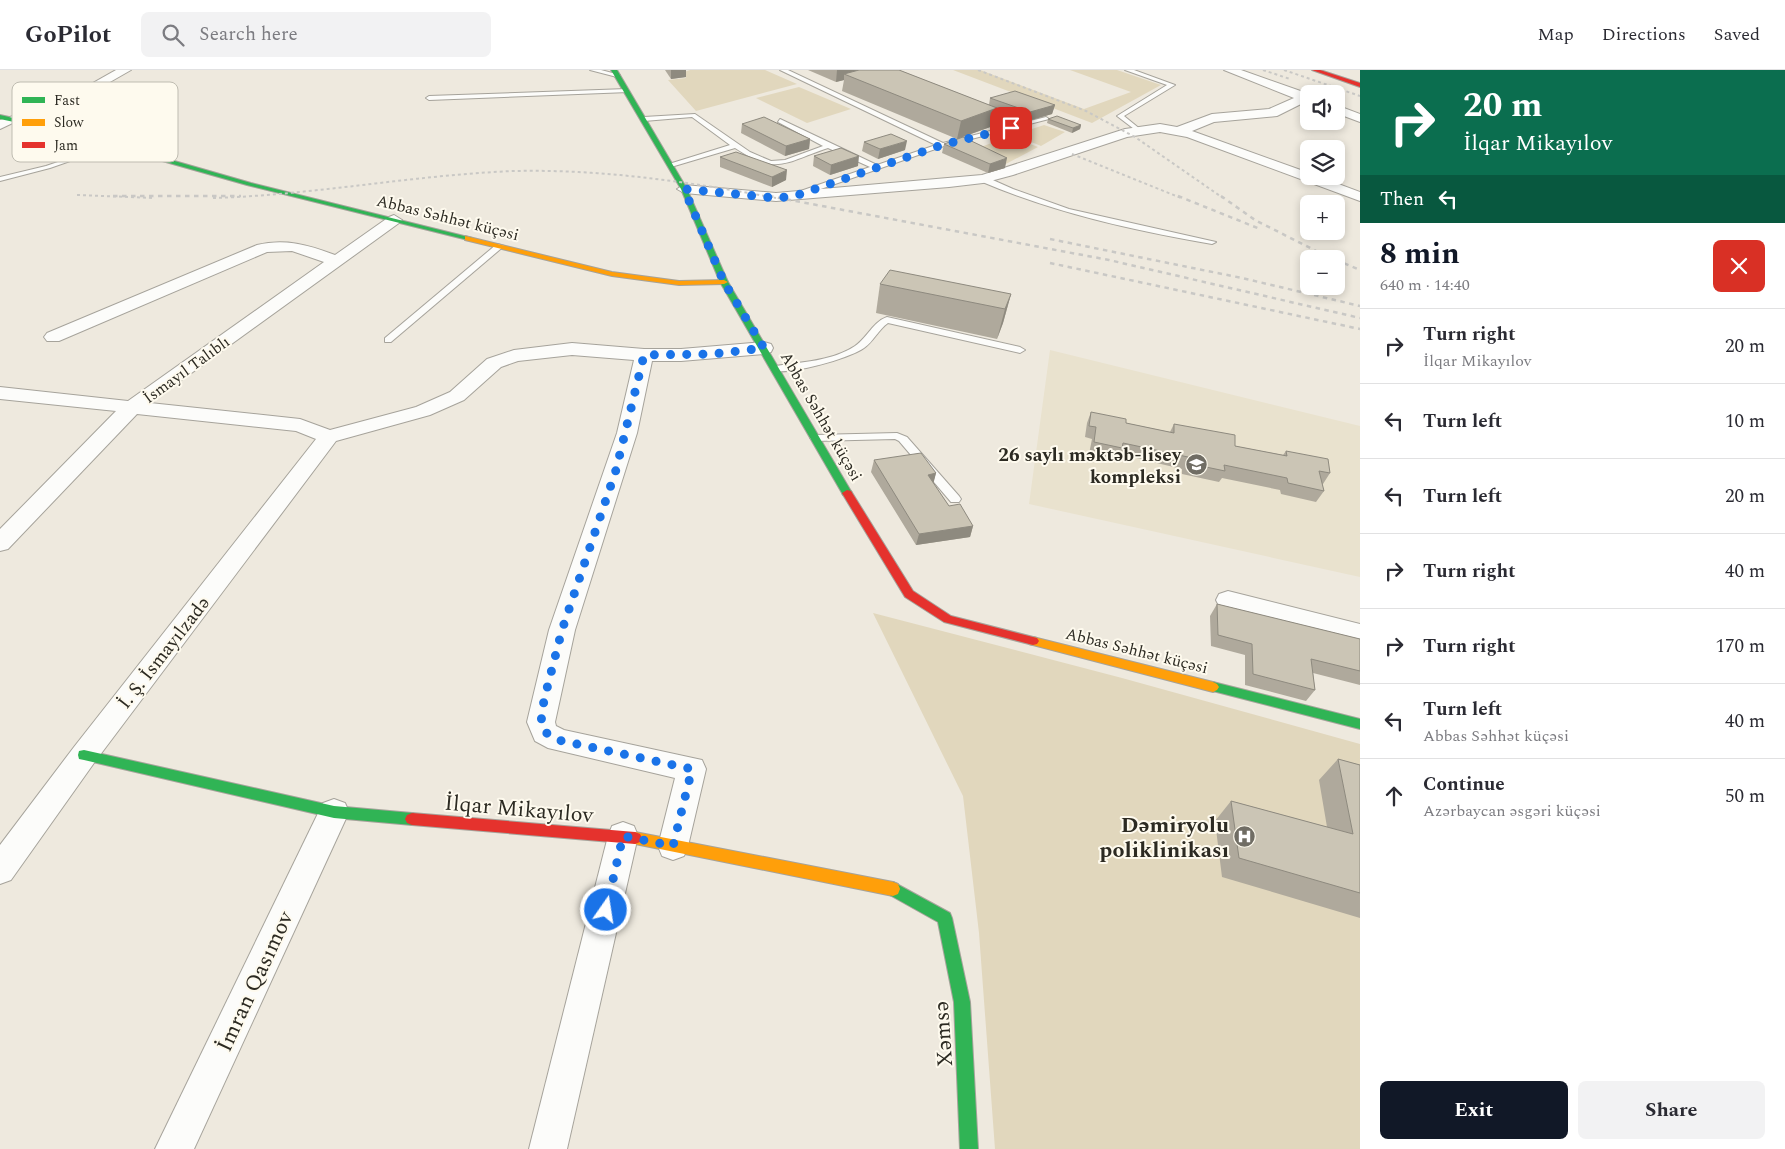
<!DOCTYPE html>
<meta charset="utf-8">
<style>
:root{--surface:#fff;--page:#f2f2f3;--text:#2b2b33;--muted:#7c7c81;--line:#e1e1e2;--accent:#111827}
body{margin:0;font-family:Spectral,serif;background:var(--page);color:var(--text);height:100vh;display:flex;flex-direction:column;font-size:19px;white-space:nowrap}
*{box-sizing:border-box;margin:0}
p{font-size:16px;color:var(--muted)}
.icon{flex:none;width:28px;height:28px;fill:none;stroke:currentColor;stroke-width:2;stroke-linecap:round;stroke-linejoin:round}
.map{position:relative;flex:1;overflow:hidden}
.side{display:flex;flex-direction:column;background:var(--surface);width:425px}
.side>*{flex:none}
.banner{background:#0b6e4f;color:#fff;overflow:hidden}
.fabs{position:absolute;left:1300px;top:15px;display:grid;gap:10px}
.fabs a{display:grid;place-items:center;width:45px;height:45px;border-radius:8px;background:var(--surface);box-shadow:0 2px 8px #0003;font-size:25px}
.pin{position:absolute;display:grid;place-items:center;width:42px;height:42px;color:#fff;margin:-21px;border-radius:10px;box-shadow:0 2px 8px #0006}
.me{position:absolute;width:55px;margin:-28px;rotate:13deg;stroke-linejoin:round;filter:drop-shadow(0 0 4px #0008)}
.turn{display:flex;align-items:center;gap:18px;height:105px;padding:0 20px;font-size:22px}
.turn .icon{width:65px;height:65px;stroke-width:2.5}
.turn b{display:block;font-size:35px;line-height:42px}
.then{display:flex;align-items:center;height:48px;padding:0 20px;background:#0003;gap:10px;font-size:19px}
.round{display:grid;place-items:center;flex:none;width:52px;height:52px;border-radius:8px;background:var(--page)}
.overview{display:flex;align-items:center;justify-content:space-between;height:85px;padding:0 20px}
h1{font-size:30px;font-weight:700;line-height:38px;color:var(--accent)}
.cta{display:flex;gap:10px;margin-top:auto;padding:10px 20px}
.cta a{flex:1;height:58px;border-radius:8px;background:var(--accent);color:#fff;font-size:20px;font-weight:700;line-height:58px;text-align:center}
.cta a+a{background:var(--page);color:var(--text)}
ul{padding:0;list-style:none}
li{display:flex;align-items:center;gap:15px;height:75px;padding:0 20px;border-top:1px solid var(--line)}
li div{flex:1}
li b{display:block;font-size:19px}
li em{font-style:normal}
header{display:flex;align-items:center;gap:30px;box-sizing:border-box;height:70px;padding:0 25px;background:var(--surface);border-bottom:1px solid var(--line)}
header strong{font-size:24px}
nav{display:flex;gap:28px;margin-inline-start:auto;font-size:18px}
.search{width:350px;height:45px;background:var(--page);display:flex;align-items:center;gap:12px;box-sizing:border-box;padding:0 18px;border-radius:8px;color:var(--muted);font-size:19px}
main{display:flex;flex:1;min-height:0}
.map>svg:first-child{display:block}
.built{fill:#e9e2ce}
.green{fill:#e1d7bd}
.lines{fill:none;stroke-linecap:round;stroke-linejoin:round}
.lane-casing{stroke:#a6a39b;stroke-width:2}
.street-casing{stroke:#a6a39b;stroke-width:2}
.fast-casing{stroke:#a6a39b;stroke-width:2}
.slow-casing{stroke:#a6a39b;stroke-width:2}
.jam-casing{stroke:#a6a39b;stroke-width:2}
.lane{fill:#fcfcfa;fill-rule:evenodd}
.street{fill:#fcfcfa;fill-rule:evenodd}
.fast{fill:#30b455;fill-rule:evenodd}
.slow{fill:#ff9f0a;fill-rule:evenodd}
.jam{fill:#e5322d;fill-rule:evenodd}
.rail-far1{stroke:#c9c8c5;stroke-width:2;stroke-dasharray:3 3;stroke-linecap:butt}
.rail{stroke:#c9c8c5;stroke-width:2.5;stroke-dasharray:4.5 4.5;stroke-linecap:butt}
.wall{fill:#afa99c}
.shaded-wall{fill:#8e8a7f}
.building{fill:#cbc5b5;stroke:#8e8a7f}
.route{stroke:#1a73e8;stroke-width:9;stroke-dasharray:0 16.2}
.labels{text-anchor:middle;stroke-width:4;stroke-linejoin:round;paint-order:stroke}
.far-street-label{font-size:16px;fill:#2c2a22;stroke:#fefaee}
.poi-label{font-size:19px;font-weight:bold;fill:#2c2a22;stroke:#fefaee;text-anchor:end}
.street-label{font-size:19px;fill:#2c2a22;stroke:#fefaee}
.near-street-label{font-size:22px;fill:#2c2a22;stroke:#fefaee}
.near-poi-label{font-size:22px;font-weight:bold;fill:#2c2a22;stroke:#fefaee;text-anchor:end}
.key{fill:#fefaee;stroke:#bfbcb1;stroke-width:1}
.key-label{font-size:14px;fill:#2c2a22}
</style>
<header>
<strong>GoPilot</strong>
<div class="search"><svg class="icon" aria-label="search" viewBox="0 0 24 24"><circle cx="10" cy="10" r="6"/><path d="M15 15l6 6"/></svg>Search here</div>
<nav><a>Map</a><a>Directions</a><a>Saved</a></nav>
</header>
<main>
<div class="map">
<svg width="1360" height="1079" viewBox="0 0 1360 1079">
<rect width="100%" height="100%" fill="#eee9de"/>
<path class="built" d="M 1050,280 L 1360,356 L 1360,507 L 1029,434 Z"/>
<g class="green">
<path d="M 690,0 L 765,0 L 797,14 L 696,41 L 668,10 L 686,8 L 684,2 Z"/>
<path d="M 953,0 L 980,0 L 1084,39 L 1131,22 L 1070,0 L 1117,0 L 1161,15 L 1092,53 Z"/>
<path d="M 799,17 L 851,39 L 807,53 L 756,28 Z"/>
<path d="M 1044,55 L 1065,62 L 1041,76 L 1014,65 Z"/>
<path d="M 1010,66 L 1038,77 L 1004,95 L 973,80 Z"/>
<path d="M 873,543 L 1122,608 L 1360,674 L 1360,1079 L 995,1079 L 979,863 L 963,726 Z"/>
</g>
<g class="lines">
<defs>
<g id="lane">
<path d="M 590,0 L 601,0 L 620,5 L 617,7 Z"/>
<path d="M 780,0 L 788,0 L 943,73 L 1046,47 L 1049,49 L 944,76 L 795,128 L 791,126 L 792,124 L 870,97 L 828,78 C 785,92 778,106 735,78 L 671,97 L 669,96 L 669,94 L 730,75 L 692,47 L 644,51 L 641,49 L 644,47 L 695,44 L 750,82 L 771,91 L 785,90 L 823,76 L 778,52 L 780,49 L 877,95 L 936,75 Z"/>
<path d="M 1125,0 L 1134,0 L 1175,15 L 1124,46 L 1140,59 L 1141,60 L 1138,62 L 1117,46 L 1167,15 Z"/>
<path d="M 627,19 L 629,22 L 429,30 L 426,28 L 429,26 Z"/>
<path d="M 111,74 L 116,75 L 50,98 L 0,111 L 0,107 L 46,96 Z"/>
<path d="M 980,107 L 986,107 L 1013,119 L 1069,139 L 1216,172 L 1212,174 C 1132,160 1055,143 980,111 Z"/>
<path d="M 497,174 L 504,176 L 391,272 L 385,272 L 385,268 Z"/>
<path d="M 887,247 L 1020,277 L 1025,280 L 1020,283 L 888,253 C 878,260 874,271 864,278 C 851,288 782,308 771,299 L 776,296 C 803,292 832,291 855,276 C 867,268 873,252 887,247 Z"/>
<path d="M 897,363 L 907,367 L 959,426 L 961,429 L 959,432 L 951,432 L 899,371 L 895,369 L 815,371 L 810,368 L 815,365 Z"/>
</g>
<g id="street">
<path d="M 116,0 L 131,0 L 33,56 L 23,56 L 22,53 Z"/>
<path d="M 1224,0 L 1241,0 L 1309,24 L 1309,33 L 1305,32 L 1277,46 L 1214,52 L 1192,61 L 1309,103 L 1309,106 L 1317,106 L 1360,122 L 1360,131 L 1187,67 L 1160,62 L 1127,67 L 1013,105 L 983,113 L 949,117 L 776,131 L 684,123 L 677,119 L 684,115 L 776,123 L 982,105 L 1125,59 L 1160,54 L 1177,57 L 1212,44 L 1269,39 L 1294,28 Z"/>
<path d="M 1336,35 L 1360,44 L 1360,52 L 1336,43 Z"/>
<path d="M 13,46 L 18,47 L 19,50 L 0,59 L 0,50 Z"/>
<path d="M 394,145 L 402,150 L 399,153 L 150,333 L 300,349 L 330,360 L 416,337 L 450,322 L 487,289 L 514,280 L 572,273 L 644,279 L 681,279 L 764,272 L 771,274 L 773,278 L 771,282 L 764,284 L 681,291 L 652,291 L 637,363 L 575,560 L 555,652 L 556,656 L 564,660 L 702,690 L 706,699 L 688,776 L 684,786 L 673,790 L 662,786 L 658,776 L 675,708 L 548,678 L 535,671 L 527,652 L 549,560 L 617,363 L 634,290 L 572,285 L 518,291 L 501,297 L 464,330 L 430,345 L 336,371 L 94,693 L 11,810 L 0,814 L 0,775 L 74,677 L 316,369 L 296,361 L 137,344 L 8,479 L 0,481 L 0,459 L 116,341 L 0,329 L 0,317 L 128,331 L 324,192 L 292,181 L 267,182 L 59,271 L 47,271 L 44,267 L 47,263 L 257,175 C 285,168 309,175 335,185 L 389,147 Z"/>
<path d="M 1228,521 L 1360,554 L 1360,574 L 1219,536 L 1216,530 L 1219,524 Z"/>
<path d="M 334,729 L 345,733 L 349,742 L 194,1079 L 155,1079 L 323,733 Z"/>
<path d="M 623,752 L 634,756 L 638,766 L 567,1079 L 529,1079 L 608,766 L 612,756 Z"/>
</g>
<g id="fast">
<path d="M 611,0 L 617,0 L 687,119 L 728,212 L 852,423 L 851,425 L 843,425 L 842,423 L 720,212 L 681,119 Z"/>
<path d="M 0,45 L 63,59 L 251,113 L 472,168 L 468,170 L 247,115 L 60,62 L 0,49 Z"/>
<path d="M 1213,612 L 1360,649 L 1360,659 L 1209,620 L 1207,617 L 1209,614 Z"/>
<path d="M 84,680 L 334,736 L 412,743 L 417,745 L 419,749 L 417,753 L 412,755 L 334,748 L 84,690 L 79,689 L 78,685 L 79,681 Z"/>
<path d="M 893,812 L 950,843 L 952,848 L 970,932 L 978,1079 L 960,1079 L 954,932 L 938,852 L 888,824 L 886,819 L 888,814 Z"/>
</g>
<g id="slow">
<path d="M 465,166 L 612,202 L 679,211 L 724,210 L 728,212 L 724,214 L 679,215 L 612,206 L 465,170 Z"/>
<path d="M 1033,567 L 1213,612 L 1217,614 L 1219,617 L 1217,620 L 1213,622 L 1029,574 L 1027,571 L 1029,568 Z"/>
<path d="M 635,762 L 893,812 L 898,814 L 900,819 L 898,824 L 893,826 L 635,774 L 630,772 L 628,768 L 630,764 Z"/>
</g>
<g id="jam">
<path d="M 1312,0 L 1320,0 L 1360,13 L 1360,17 Z"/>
<path d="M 847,420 L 851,421 L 913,521 L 951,546 L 1037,568 L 1039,571 L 1037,574 L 1033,575 L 944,552 L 905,527 L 842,423 Z"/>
<path d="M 412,743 L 635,762 L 640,764 L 642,768 L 640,772 L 635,774 L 412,755 L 407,753 L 405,749 L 407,745 Z"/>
</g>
</defs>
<use href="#lane" class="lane-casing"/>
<use href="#street" class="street-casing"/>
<use href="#fast" class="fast-casing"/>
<use href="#slow" class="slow-casing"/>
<use href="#jam" class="jam-casing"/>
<use href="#lane" class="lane"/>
<use href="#street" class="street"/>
<use href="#fast" class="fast"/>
<use href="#slow" class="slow"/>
<use href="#jam" class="jam"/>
<g class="rail-far1">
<path d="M 978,0 L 1086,41 L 1135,67 L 1223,128"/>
<path d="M 1263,0 L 1290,9"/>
<path d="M 1284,0 L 1360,26"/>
<path d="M 1072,84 L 1181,128"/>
<path d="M 77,125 L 155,128"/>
<path d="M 213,128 C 314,125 413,105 514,101 C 602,99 690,112 776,128"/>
</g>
<g class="rail">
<path d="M 113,126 L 241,126"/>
<path d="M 769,126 L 1109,190 L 1360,248"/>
<path d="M 1178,126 L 1260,159"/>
<path d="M 1221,126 L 1255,150 L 1332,189"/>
<path d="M 1050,169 L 1242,208 L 1360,236"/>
<path d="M 1336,190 L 1360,200"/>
<path d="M 1050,193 L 1360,259"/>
</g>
</g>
<g class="wall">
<path d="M 665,0 L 686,0 L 686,7 L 671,9 Z"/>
<path d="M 808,0 L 899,0 L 989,35 L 990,28 L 1055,35 L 1052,44 L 1028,51 L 996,40 L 993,56 L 957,69 L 842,21 L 844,10 L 836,12 Z"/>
<path d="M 1048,49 L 1081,55 L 1080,59 L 1072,63 L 1047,53 Z"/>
<path d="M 742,54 L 810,69 L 809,79 L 785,86 L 741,63 Z"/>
<path d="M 864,72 L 905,80 L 878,89 L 862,81 Z"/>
<path d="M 944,74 L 1005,98 L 988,103 L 942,83 Z"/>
<path d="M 814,86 L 858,96 L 830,105 L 813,96 Z"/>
<path d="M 720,87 L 786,110 L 772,117 L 720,97 Z"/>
<path d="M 880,214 L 1011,224 L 1003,253 L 997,269 L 876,243 Z"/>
<path d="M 1091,342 L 1126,353 L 1170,362 L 1174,354 L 1235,376 L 1283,385 L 1286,381 L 1330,403 L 1323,414 L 1322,414 L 1324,421 L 1316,432 L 1281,424 L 1280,420 L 1222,408 L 1219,412 L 1182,404 L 1182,399 L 1119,384 L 1117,390 L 1089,384 L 1092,369 L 1085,367 L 1087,353 Z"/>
<path d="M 874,390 L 936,403 L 933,413 L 949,436 L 973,456 L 970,467 L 916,475 L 871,402 Z"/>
<path d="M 1217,534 L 1360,569 L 1360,615 L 1313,603 L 1315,620 L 1306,631 L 1245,615 L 1245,585 L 1211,576 L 1210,546 Z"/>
<path d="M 1338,689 L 1360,695 L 1360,848 L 1222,807 L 1215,751 L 1231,731 L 1327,757 L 1319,710 Z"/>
</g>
<g class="shaded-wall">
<path d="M 671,0 L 686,0 L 686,7 L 671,9 Z"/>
<path d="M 837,0 L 863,0 L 844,4 L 844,10 L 836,12 Z"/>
<path d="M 1055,35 L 1052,44 L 1028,51 L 1030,42 Z"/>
<path d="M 997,38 L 993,56 L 957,69 L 961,51 Z"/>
<path d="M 1081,55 L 1080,59 L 1072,63 L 1073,58 Z"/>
<path d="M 810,69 L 809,79 L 785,86 L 786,76 Z"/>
<path d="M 907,71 L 905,80 L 878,89 L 880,79 Z"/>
<path d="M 859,86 L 858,96 L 830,105 L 831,95 Z"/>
<path d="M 1007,88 L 1005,98 L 988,103 L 990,94 Z"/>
<path d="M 787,100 L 786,110 L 772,117 L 772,107 Z"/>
<path d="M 1011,224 L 1003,253 L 997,269 L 1005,239 Z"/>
<path d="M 936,403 L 933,415 L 928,405 Z"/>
<path d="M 973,456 L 970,467 L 916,475 L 919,464 Z"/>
</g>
<g class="building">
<path d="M 859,0 L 899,0 L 997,38 L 961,51 L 844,4 Z"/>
<path d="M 1015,21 L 1055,35 L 1030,42 L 990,28 Z"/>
<path d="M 1057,46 L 1081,55 L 1073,58 L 1048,49 Z"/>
<path d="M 764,47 L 810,69 L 786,76 L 742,54 Z"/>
<path d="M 891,64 L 907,71 L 880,79 L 864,72 Z"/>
<path d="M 963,67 L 1007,88 L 990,94 L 944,74 Z"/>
<path d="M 841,78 L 859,86 L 831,95 L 814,86 Z"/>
<path d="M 736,82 L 787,100 L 772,107 L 720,87 Z"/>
<path d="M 890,200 L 1011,224 L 1005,239 L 880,214 Z"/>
<path d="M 1091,342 L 1126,349 L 1126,353 L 1174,363 L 1174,354 L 1235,365 L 1235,376 L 1287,386 L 1286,381 L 1328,389 L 1330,403 L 1319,401 L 1324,421 L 1288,413 L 1287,408 L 1224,395 L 1225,401 L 1187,393 L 1188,387 L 1123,373 L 1122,378 L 1094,372 L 1096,357 L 1089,356 Z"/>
<path d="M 921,383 L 936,403 L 928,405 L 949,436 L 960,434 L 973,456 L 919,464 L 874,390 Z"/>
<path d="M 1217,534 L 1360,569 L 1360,601 L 1311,589 L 1315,620 L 1253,604 L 1252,574 L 1218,565 Z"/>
<path d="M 1338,689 L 1360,695 L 1360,823 L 1239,788 L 1231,731 L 1353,764 Z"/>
</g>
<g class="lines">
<path class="route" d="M 606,840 L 623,766 L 673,776 L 692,699 L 558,670 L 545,662 L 541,652 L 544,630 L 562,560 L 616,400 L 644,285 L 713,284 L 764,278 L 724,212 L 684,119 L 776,128 L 795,126 L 942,75 L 1011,58"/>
</g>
<defs>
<symbol id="school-disc" viewBox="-11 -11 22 22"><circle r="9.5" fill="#706d64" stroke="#fefaee"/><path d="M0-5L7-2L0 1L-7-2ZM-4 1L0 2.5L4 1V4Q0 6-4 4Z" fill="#fff"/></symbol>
<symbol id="hospital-disc" viewBox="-11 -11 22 22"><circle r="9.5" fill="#706d64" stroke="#fefaee"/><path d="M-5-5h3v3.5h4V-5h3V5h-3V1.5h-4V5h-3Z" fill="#fff"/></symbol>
</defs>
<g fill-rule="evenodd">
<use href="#school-disc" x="1184" y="382" width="25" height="25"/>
<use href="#hospital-disc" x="1232" y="754" width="25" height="25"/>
</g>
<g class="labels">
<g class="far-street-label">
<text transform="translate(448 147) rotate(14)" y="6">Abbas Səhhət küçəsi</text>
<text transform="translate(186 299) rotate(-36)" y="6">İsmayıl Talıblı</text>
<text transform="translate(822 346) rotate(60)" y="6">Abbas Səhhət küçəsi</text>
<text transform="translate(1137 580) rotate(14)" y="6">Abbas Səhhət küçəsi</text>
</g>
<g class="poi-label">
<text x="1181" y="391">26 saylı məktəb-lisey<tspan x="1181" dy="22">kompleksi</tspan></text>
</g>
<g class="street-label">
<text transform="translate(163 582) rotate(-52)" y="7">İ. Ş. İsmayılzadə</text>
</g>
<g class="near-street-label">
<text transform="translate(519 738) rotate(5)" y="8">İlqar Mikayılov</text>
<text transform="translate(254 911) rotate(-65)" y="8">İmran Qasımov</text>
<text transform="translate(942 964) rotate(-94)" y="8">Xəmsə</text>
</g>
<g class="near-poi-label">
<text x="1229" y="762">Dəmiryolu<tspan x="1229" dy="25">poliklinikası</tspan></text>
</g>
</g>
<rect x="12" y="12" width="166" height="80" rx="8" class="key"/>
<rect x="22" y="27" width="23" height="6" fill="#30b455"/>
<rect x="22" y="49" width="23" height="7" fill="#ff9f0a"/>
<rect x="22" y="72" width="23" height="6" fill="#e5322d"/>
<g class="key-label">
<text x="54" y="35">Fast</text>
<text x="54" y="57">Slow</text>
<text x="54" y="80">Jam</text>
</g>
</svg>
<div class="fabs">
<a><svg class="icon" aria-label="sound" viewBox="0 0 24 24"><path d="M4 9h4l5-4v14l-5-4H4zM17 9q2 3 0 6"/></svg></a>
<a><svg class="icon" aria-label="layers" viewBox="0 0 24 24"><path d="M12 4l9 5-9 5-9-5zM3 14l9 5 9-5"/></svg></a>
<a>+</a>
<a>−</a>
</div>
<div class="pin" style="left:1011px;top:58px;background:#d93025"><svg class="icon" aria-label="arrive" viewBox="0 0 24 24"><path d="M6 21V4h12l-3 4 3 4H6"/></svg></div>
<svg class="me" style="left:606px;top:840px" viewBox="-20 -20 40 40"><circle r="17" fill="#1a73e8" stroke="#fff" stroke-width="3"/><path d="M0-11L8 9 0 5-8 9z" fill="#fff"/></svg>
</div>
<section class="side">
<div class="banner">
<div class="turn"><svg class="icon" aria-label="right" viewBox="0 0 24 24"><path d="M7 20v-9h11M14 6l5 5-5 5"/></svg><div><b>20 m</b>İlqar Mikayılov</div></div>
<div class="then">Then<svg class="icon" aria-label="left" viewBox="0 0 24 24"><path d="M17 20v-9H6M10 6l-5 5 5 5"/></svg></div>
</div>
<div class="overview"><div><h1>8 min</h1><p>640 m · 14:40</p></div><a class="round" style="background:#d93025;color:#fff"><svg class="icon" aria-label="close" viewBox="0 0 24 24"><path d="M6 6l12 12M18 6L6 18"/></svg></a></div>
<ul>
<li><svg class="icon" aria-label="right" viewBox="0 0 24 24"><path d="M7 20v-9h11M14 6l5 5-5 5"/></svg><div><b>Turn right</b><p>İlqar Mikayılov</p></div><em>20 m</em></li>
<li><svg class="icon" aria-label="left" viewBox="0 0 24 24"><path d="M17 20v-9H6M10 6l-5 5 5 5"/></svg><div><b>Turn left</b></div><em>10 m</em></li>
<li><svg class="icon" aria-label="left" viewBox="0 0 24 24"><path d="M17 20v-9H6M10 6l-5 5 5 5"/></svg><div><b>Turn left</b></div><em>20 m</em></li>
<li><svg class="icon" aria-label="right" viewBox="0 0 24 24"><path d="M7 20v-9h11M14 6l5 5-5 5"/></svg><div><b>Turn right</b></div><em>40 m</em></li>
<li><svg class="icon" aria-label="right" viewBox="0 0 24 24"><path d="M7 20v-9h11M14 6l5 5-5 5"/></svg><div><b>Turn right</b></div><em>170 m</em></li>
<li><svg class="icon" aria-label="left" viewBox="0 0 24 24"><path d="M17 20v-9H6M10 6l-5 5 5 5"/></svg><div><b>Turn left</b><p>Abbas Səhhət küçəsi</p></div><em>40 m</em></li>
<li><svg class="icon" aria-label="ahead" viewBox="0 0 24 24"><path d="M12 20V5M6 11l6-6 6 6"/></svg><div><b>Continue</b><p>Azərbaycan əsgəri küçəsi</p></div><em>50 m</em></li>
</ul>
<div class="cta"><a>Exit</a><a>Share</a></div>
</section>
</main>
